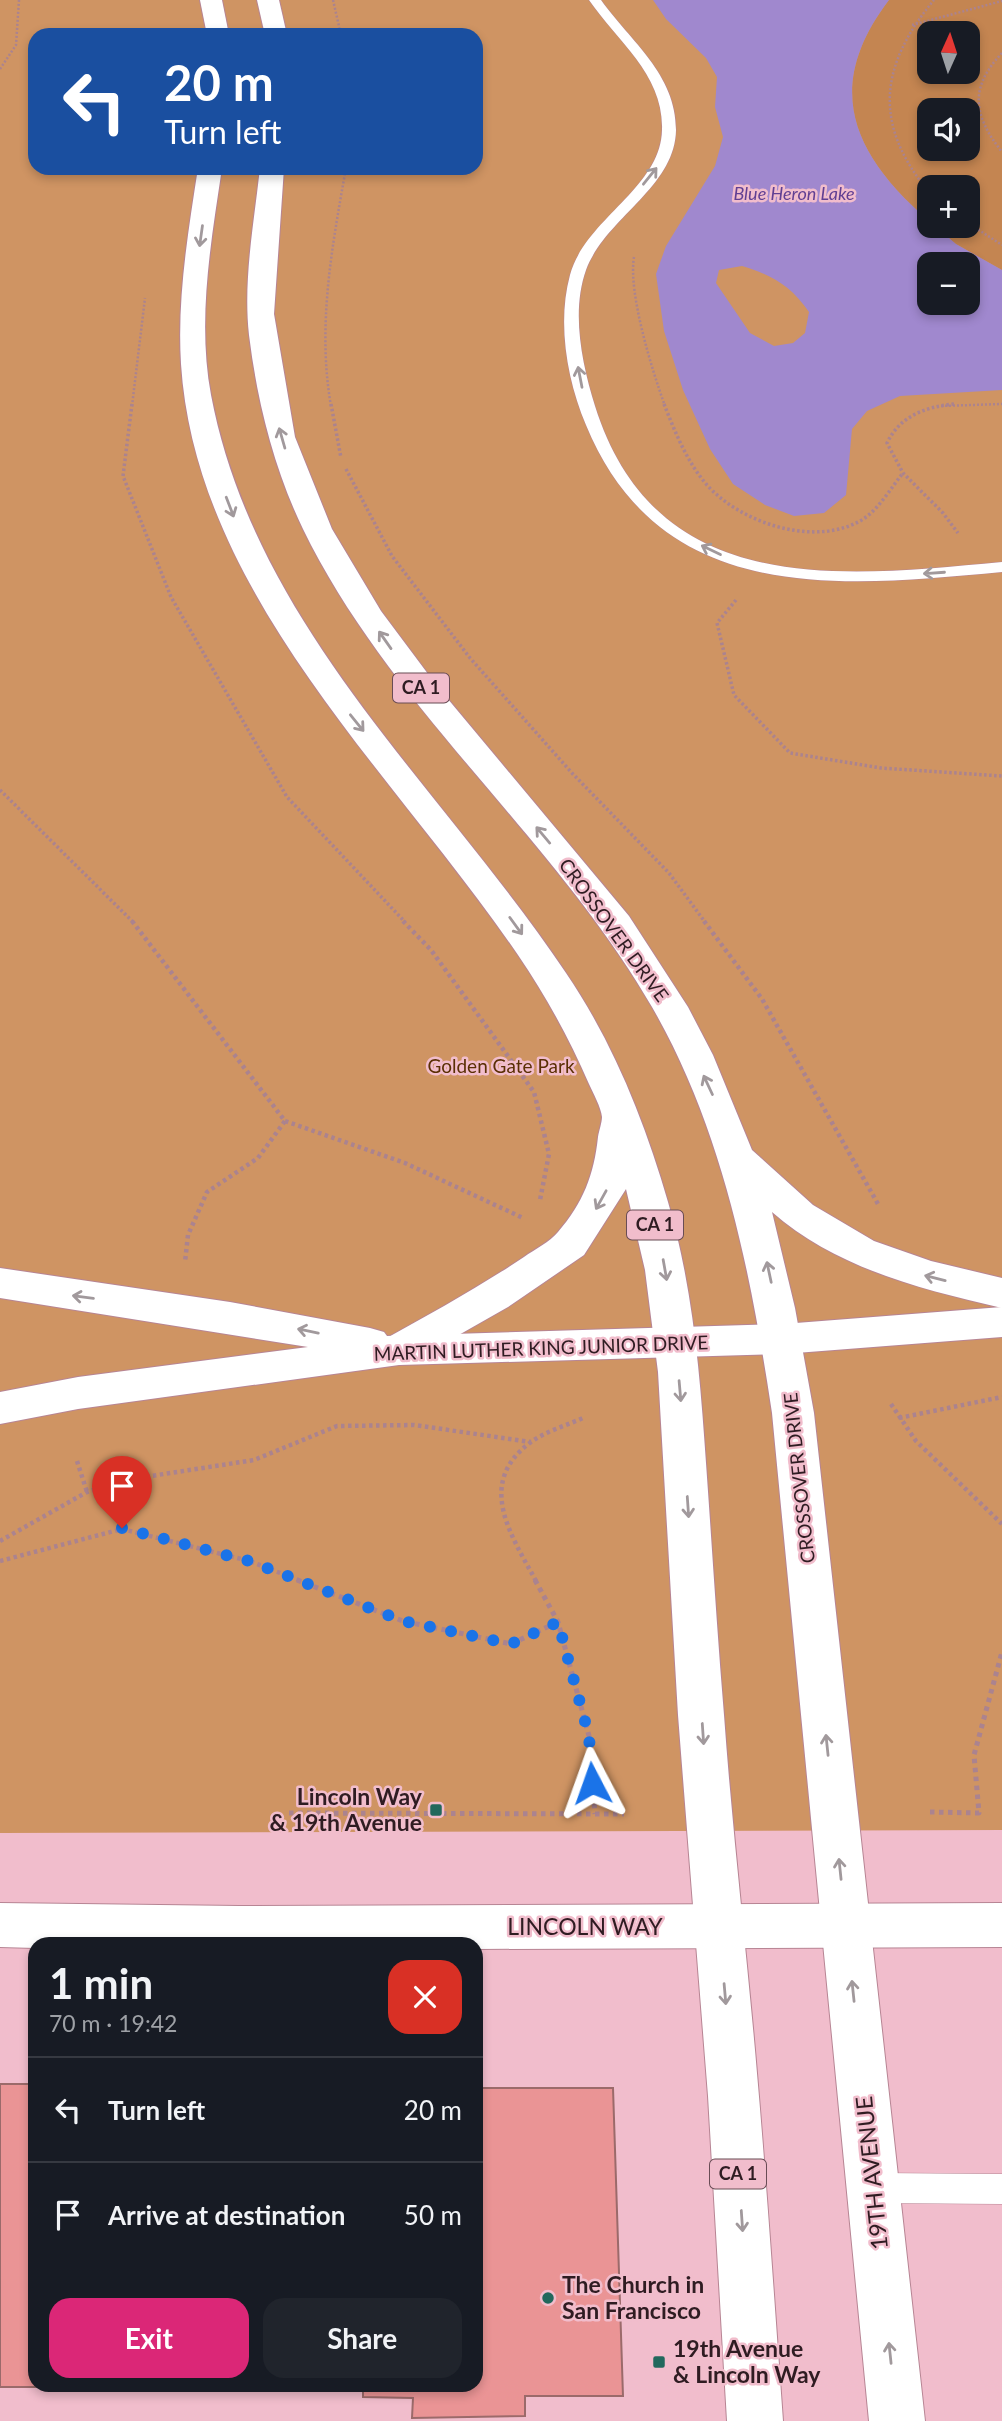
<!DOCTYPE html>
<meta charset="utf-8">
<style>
:root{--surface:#171b24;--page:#20242c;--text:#f1f3f6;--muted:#9ea1a6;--line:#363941;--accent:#db2777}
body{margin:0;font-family:Lato,sans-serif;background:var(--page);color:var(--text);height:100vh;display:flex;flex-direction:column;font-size:26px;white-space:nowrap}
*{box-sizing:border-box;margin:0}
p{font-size:23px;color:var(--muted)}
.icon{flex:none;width:38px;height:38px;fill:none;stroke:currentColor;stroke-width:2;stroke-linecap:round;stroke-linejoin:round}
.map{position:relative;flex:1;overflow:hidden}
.drawer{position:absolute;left:28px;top:1937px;width:455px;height:455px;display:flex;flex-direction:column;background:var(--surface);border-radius:21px;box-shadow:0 4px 10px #0003}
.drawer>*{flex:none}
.top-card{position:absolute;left:28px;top:28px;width:455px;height:147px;border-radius:21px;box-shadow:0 4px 10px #0003;background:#1a4fa0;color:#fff;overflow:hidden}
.needle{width:46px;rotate:3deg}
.tools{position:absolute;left:917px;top:21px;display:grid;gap:14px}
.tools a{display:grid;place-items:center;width:63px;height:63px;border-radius:14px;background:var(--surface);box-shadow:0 4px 10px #0003;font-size:35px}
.pin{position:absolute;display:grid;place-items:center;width:60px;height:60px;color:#fff;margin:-72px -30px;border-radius:50% 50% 50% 0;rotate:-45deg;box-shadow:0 0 7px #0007}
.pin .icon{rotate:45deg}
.me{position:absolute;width:77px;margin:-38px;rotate:356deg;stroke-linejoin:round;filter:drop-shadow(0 0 5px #0008)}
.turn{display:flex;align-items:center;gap:24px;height:147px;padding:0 21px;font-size:32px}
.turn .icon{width:91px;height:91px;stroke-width:2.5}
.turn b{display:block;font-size:49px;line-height:60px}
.round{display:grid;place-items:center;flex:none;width:74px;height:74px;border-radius:21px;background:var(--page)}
.overview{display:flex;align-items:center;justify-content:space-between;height:119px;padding:0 21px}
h1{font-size:42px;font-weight:700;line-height:52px}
.primary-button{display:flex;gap:14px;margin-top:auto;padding:14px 21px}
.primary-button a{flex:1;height:80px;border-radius:21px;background:var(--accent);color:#fff;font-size:28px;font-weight:700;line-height:80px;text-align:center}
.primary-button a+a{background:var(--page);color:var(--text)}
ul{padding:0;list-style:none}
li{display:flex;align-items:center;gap:21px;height:105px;padding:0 21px;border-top:2px solid var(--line)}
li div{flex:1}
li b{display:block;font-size:26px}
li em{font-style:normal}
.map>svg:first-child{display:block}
.green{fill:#cf9463;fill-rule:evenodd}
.forest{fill:#c48551;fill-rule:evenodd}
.water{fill:#a088ce;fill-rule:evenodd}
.building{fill:#ea9495;stroke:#9b6a6a;stroke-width:2}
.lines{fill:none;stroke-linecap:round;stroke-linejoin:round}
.service-casing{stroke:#b78594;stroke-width:1}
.tertiary-casing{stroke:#b78594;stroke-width:2}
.primary-casing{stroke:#b78594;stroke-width:2}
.trunk-casing{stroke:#b78594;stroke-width:2}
.path-far3{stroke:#ab838f;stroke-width:2.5;stroke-dasharray:2 2;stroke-linecap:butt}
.path-far2{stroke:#ab838f;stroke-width:3.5;stroke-dasharray:2.5 2.5;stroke-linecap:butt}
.path-far1{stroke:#ab838f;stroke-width:4.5;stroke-dasharray:3.5 3.5;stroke-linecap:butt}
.path{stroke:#ab838f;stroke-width:5;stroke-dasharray:4.5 4.5;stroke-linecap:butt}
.service{fill:#fff;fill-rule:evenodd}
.tertiary{fill:#fff;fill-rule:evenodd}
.primary{fill:#fff;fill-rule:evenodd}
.trunk{fill:#fff;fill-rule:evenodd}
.oneway{stroke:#a1999c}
.route{stroke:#1a73e8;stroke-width:12;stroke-dasharray:0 21.6}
.poi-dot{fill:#22685c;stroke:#f1bdcc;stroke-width:2.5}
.labels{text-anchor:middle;stroke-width:5;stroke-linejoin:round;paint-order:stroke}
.far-water-label{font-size:18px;font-style:italic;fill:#613f93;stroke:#f1bdcc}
.shield{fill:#f1bdcc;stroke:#694c55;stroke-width:2}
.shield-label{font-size:18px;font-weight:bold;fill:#2f1c22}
.street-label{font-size:19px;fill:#2f1c22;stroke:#f1bdcc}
.park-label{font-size:19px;fill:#5a2f04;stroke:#f1bdcc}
.near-poi-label{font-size:23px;font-weight:bold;fill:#2f1c22;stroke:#f1bdcc;text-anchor:start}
.near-street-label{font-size:23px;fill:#2f1c22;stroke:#f1bdcc}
</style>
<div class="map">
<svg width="1002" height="2421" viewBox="0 0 1002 2421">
<rect width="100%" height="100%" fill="#f1bdcc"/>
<path class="green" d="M 0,0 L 1002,0 L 1002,1830 L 0,1833 ZM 929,33 L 968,33 L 968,72 L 929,72 ZM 35,35 L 476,35 L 476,168 L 35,168 ZM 929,110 L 968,110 L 968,149 L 929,149 ZM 929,187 L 968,187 L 968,226 L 929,226 ZM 929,264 L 968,264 L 968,303 L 929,303 Z"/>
<path class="forest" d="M 889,0 L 1002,0 L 1002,270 L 956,244 L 935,226 L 968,226 L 968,187 L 929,187 L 929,221 C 853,155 822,88 889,0 ZM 929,33 L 968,33 L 968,72 L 929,72 ZM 929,110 L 968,110 L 968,149 L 929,149 Z"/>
<path class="water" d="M 653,0 L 889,0 C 822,88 853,155 929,221 L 929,226 L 935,226 L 956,244 L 1002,270 L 1002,390 L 900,396 L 867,411 L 852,429 L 846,495 L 824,513 L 794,516 L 765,505 L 733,484 L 710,449 L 683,390 L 664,331 L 656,274 L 666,246 L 715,166 L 723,137 L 715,107 L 717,77 L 706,58 L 666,19 ZM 929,264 L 968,264 L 968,303 L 929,303 ZM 742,266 C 772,275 791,286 809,312 L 805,333 L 793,343 L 774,346 L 750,333 L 716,283 L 719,270 Z"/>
<g class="building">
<path d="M 0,2084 L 35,2084 L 35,2385 L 72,2387 L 0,2387 Z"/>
<path d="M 476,2088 L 613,2088 L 623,2396 L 525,2396 L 525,2416 L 412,2418 L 413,2398 L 363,2397 L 363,2385 L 476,2385 Z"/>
</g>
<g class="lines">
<defs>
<g id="service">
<path d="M 589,0 L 601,0 C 631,42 676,74 676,130 C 675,188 605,218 586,270 C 571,312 582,364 595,406 C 656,600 841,577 1002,562 L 1002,572 C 840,587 661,607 586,425 C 567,380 557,323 570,275 C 585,219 661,188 662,130 C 664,75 618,42 589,0 Z"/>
<path d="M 873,2173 L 1002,2174 L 1002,2204 L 873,2203 L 862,2199 L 857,2188 L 862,2177 Z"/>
</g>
<path id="tertiary" d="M 0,1268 L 230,1302 L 370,1328 L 384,1332 L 387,1336 L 783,1324 L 1002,1307 L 1002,1337 L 783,1354 L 399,1365 L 78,1409 L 0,1424 L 0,1392 L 78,1377 L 308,1347 L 0,1298 Z"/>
<path id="primary" d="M 0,1903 L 239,1906 L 1002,1903 L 1002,1947 L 476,1949 L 476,1944 L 35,1944 L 35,1948 L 0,1947 Z"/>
<g id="trunk">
<path d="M 200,0 L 222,0 L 229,35 L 207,35 Z"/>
<path d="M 257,0 L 279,0 L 287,35 L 265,35 Z"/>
<path d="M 198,168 L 222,168 C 211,242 197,320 211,395 C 255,627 440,785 566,973 C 613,1042 645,1122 668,1202 C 693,1287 700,1375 706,1463 C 712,1547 717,1631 724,1715 C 732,1827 745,1938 755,2050 C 766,2173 774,2297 783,2421 L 727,2421 L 708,2096 L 678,1715 L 658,1372 L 645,1270 L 626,1189 L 584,1255 L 508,1307 L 413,1361 L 399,1365 L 385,1361 L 379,1350 L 385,1339 C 432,1313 479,1287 524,1257 C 535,1249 550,1242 558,1232 C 583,1203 594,1175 598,1137 C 599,1131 602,1122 602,1117 C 601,1107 593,1093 589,1084 C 569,1038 546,996 518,955 C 395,774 196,595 181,364 C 177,298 188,233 198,168 Z"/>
<path d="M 260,168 L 284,168 L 274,314 L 295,437 L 332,529 L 381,611 L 437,686 L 629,916 L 688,1007 L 713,1055 L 752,1150 L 813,1205 L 874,1241 L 931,1261 L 1002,1278 L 1002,1308 C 920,1289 836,1268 772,1212 L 795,1308 L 814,1413 L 925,2421 L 869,2421 L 772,1413 C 751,1274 723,1130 652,1007 C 553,836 390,708 303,529 C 274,469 257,401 249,335 C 243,280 254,223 260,168 Z"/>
</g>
</defs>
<use href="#service" class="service-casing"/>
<use href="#tertiary" class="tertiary-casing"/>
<use href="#primary" class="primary-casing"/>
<use href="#trunk" class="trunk-casing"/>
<g class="path-far3">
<path d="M 333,0 L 341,35"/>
<path d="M 912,25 L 1002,1"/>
<path d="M 1002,53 C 969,88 973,115 1002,152"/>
<path d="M 0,69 L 16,45 L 19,0"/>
<path d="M 929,192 C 873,125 879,66 934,0"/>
<path d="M 968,223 L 1002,245"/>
<path d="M 634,257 C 628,293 652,370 665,406"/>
<path d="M 132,406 L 145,298"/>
<path d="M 331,406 C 317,327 332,246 346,168"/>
<path d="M 941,406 L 1002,404"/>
</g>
<g class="path-far2">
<path d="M 132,404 L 123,476 L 171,597 L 287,797 L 405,922"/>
<path d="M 331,404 L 341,458"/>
<path d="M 664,404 C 675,432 687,462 707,485 C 741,523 813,547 860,521 C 878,511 890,489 903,473"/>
<path d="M 954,404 C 925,407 900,416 887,443 L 903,473 L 943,513 L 958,533"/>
<path d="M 346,469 L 392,556 L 470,658 L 572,773 L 669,873 L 705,922"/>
<path d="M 736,600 L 717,623 L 734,695 L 790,753 L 881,768 L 1002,776"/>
<path d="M 0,790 L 133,922"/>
</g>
<g class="path-far1">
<path d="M 132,921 L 285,1121 L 258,1158 L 207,1192 L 188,1235 L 185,1262"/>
<path d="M 403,921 L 431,950 L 534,1092 L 549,1154 L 540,1200"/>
<path d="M 704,921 L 762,999 L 878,1204"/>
<path d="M 285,1121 L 405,1163 L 523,1218"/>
<path d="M 891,1404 L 916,1441 L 1002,1524"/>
<path d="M 899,1418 L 1002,1397"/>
<path d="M 77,1461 L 87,1492"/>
<path d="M 0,1541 L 87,1492 L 119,1481 L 254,1460 L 337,1426 L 414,1425 L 531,1442"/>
<path d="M 0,1561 L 122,1529 L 249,1561 L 301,1581"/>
<path d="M 536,1581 C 511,1535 475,1483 531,1442 C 546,1431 568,1425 585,1417"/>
</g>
<g class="path">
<path d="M 297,1580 L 403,1621 L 511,1644 L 558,1622"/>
<path d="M 535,1580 L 558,1622 L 589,1736 L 595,1814"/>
<path d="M 930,1812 L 979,1813 L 974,1755 L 1002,1652"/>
<path d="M 289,1813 L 624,1814"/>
</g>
<use href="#service" class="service"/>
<use href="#tertiary" class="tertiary"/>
<use href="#primary" class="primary"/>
<use href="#trunk" class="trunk"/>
</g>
<defs><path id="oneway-shaft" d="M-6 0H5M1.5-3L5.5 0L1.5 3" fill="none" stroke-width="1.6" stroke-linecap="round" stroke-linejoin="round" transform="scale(1.75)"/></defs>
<g class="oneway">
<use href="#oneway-shaft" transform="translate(650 176) rotate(-51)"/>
<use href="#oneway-shaft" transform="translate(201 236) rotate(98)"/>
<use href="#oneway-shaft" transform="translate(580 377) rotate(-101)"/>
<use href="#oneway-shaft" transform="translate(282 438) rotate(-106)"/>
<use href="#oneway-shaft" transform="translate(230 507) rotate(69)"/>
<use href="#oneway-shaft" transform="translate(711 550) rotate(-154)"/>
<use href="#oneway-shaft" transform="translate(934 573) rotate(176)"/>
<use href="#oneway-shaft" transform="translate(385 640) rotate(-125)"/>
<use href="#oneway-shaft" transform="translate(357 723) rotate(51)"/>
<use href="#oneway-shaft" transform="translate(543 835) rotate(-130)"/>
<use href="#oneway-shaft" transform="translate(516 926) rotate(54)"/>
<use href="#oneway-shaft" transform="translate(708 1085) rotate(-115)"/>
<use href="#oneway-shaft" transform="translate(601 1200) rotate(119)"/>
<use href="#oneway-shaft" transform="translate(665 1270) rotate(80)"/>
<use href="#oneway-shaft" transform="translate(769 1272) rotate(-102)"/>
<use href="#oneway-shaft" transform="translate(935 1278) rotate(-166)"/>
<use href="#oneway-shaft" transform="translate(83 1297) rotate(-173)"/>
<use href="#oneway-shaft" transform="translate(308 1331) rotate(-168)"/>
<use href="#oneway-shaft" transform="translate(680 1391) rotate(85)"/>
<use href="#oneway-shaft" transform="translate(688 1507) rotate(86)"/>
<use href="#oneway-shaft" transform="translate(703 1734) rotate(86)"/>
<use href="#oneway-shaft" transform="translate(827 1745) rotate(-96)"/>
<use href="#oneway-shaft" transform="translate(840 1869) rotate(-96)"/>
<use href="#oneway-shaft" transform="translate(853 1991) rotate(-96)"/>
<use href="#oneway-shaft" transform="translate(725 1994) rotate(85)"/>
<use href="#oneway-shaft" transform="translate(742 2221) rotate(86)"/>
<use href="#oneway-shaft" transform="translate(890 2353) rotate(-96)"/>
</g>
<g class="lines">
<path class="route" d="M 122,1528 L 249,1561 L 403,1621 L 511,1644 L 558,1622 L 589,1736 L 592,1783"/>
</g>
<g class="poi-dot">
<rect x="429" y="1803" width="14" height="14" rx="3.5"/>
<circle cx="548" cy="2298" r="7"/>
<rect x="652" y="2355" width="14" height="14" rx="3.5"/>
</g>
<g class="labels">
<g class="far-water-label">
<text x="794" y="200">Blue Heron Lake</text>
</g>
<g class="shield">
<rect x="393" y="673.5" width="56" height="29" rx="5"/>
<rect x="627" y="1210.5" width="56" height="29" rx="5"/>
<rect x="710" y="2159.5" width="56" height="29" rx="5"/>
</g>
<g class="shield-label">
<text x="421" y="694">CA 1</text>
<text x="655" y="1231">CA 1</text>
<text x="738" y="2180">CA 1</text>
</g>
<g class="street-label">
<text transform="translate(614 930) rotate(54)" y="7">CROSSOVER DRIVE</text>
<text transform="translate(541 1348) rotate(-2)" y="7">MARTIN LUTHER KING JUNIOR DRIVE</text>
<text transform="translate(799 1478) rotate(-96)" y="7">CROSSOVER DRIVE</text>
</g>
<g class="park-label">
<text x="501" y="1073">Golden Gate Park</text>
</g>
<g class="near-poi-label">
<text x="422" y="1805" text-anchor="end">Lincoln Way<tspan x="422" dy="26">&amp; 19th Avenue</tspan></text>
<text x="562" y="2293">The Church in<tspan x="562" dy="26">San Francisco</tspan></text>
<text x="673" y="2357">19th Avenue<tspan x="673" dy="26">&amp; Lincoln Way</tspan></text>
</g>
<g class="near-street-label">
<text x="585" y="1935">LINCOLN WAY</text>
<text transform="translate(872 2173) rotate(-96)" y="8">19TH AVENUE</text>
</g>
</g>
</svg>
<div class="tools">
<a><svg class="needle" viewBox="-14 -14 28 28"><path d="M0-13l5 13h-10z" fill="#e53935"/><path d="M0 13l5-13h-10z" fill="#9ea1a6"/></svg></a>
<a><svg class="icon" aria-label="sound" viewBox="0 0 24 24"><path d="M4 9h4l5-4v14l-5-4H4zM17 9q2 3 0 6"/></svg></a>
<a>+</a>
<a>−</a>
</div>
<div class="pin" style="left:122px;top:1528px;background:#d93025"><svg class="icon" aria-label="arrive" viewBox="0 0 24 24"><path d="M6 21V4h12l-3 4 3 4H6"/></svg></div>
<svg class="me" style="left:592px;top:1783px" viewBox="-20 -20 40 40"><path d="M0-17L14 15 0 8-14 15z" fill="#1a73e8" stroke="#fff" stroke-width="4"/></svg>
<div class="top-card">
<div class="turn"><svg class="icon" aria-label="left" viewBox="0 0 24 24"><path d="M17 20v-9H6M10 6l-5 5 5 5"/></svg><div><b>20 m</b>Turn left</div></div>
</div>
<section class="drawer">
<div class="overview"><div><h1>1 min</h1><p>70 m · 19:42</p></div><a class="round" style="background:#d93025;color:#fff"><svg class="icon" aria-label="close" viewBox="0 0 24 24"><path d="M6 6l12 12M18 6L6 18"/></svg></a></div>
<ul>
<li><svg class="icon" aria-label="left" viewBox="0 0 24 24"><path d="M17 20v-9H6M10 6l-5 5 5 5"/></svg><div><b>Turn left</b></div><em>20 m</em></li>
<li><svg class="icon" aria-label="arrive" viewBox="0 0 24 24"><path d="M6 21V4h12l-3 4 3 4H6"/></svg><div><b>Arrive at destination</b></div><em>50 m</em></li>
</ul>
<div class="primary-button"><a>Exit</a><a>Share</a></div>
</section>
</div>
